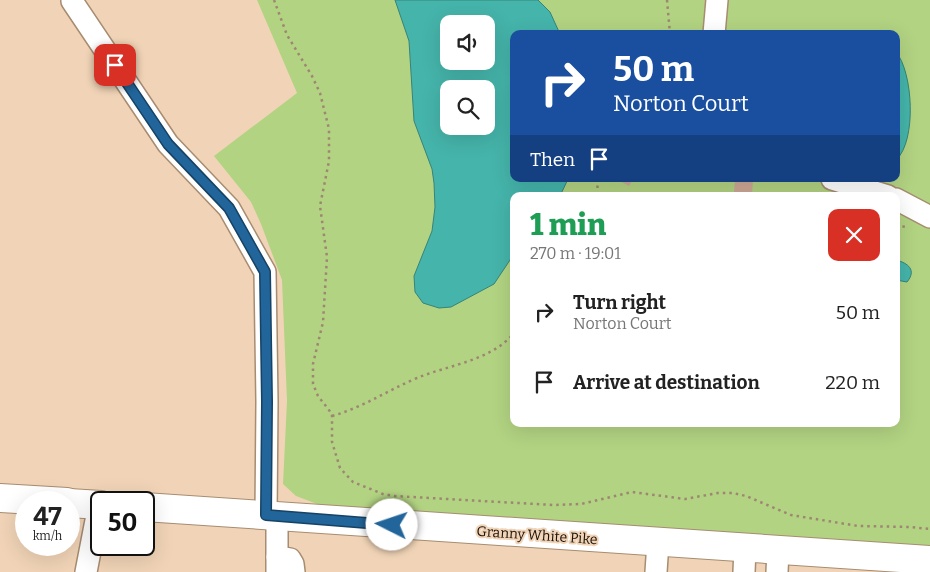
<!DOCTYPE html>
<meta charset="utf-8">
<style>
:root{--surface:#fff;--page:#f2f2f2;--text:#222;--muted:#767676}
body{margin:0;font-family:Bitter,serif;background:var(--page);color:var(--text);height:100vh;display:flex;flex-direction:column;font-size:19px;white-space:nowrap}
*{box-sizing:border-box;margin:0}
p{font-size:16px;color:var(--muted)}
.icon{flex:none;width:28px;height:28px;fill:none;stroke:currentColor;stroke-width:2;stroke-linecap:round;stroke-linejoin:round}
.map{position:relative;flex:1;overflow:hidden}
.panel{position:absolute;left:510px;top:192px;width:390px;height:235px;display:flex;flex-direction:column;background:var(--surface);border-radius:10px;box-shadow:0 5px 20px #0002}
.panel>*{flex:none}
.hud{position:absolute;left:510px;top:30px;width:390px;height:152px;border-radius:10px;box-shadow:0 5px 20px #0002;background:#1a4fa0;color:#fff;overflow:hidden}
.tools{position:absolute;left:440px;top:15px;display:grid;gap:10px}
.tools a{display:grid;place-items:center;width:55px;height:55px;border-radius:10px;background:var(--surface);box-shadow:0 5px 20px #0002;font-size:25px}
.speed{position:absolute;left:15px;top:491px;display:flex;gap:10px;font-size:25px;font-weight:700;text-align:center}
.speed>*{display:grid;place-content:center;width:65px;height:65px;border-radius:50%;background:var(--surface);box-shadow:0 5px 20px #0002;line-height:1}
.speed small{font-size:12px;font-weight:400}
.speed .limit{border:2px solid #111;border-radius:8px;background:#fff;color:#111}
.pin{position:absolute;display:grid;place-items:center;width:42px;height:42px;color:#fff;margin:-21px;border-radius:10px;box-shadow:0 2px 8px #0006}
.me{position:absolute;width:55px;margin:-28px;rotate:274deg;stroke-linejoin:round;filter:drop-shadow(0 0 4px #0008)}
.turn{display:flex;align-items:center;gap:18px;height:105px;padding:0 20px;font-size:22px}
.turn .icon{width:65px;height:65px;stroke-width:2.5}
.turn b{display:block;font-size:35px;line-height:42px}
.then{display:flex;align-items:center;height:48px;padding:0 20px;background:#0003;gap:10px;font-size:19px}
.round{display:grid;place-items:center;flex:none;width:52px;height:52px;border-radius:10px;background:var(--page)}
.overview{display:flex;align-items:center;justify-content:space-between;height:85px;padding:0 20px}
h1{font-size:30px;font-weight:800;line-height:38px;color:#1e9e55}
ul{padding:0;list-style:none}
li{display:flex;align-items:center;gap:15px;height:70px;padding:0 20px}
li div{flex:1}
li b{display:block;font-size:19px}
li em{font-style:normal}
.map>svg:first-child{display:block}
.green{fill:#b2d382;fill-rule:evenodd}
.water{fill:#45b4aa;stroke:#388379;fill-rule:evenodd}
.building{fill:#cda896}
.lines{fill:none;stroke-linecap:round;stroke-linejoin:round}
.minor-casing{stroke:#a78c70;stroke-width:24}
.major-casing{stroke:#a78c70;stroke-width:30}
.path{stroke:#9d8772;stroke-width:2.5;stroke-dasharray:2.5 4;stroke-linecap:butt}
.minor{stroke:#fff;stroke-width:21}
.major{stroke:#fff;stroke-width:28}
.route-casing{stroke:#164264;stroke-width:12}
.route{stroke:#22659a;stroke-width:9}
.labels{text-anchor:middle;stroke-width:4;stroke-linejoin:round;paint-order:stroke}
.street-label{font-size:14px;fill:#191006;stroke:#f1d4b7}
</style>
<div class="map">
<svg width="930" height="572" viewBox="0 0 930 572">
<rect width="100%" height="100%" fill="#f1d4b7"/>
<path class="green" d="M 257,0 L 930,0 L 930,551 L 333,510 L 296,496 L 283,484 L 287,401 L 282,280 L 261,224 L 251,202 L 214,156 L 297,93 ZM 449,24 L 486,24 L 486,61 L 449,61 ZM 514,34 L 896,34 L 896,179 L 514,179 ZM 449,89 L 486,89 L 486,126 L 449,126 ZM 514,196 L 896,196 L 896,424 L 514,424 Z"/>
<g class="water">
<path d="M 395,0 L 538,0 L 550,12 L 560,34 L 514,34 L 514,179 L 568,179 L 560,196 L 514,196 L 514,254 L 494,284 L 451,307 L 439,308 L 423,303 L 415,292 L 414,276 L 432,231 L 435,207 L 434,183 L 432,169 L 414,121 L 409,41 ZM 449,24 L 486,24 L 486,61 L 449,61 ZM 449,89 L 486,89 L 486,126 L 449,126 Z"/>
<path d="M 896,52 C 913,72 917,141 896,160 Z"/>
<path d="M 896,260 C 908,263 917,270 907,282 L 896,280 Z"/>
</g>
<g class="building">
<path d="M 616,179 L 633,179 L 629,186 Z"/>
<path d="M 735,179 L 753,179 L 752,195 L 734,193 Z"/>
</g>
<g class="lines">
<defs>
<g id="minor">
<path d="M 72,1 L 168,144 L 229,208 L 265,272 L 267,402 L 266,515"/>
<path d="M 714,34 L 717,0"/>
<path d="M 832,179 L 888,196"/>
<path d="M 896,199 L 930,217"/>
<path d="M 277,516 L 277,572"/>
<path d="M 277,557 L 290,559 L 293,564 L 294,572"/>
<path d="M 86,572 L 99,505"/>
<path d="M 656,572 L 658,542"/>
<path d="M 744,572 L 745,548"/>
<path d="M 777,572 L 778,551"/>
</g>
<g id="major">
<path d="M 0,498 L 67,502"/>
<path d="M 69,503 L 101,505"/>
<path d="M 144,507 L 930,560"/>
</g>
</defs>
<use href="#minor" class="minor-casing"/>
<use href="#major" class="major-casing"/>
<g class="path">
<path d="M 274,0 L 287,35 L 312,76 L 320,93 L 329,129 L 329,161 L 320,206 L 327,257 L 323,322 L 313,364 L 313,384 L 318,396 L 332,414 L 332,442 L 340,468 L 353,482 L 383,494 L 394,496 L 553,505 L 581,504 L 632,492 L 685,499 L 718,493 L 733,493 L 746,496 L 791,515 L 858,526 L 910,527 L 930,529"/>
<path d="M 667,0 L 670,34"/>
<path d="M 585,34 L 595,34"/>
<path d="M 597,179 L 598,196"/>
<path d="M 896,228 L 907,226"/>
<path d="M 332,416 C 364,407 386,391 417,378 C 448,365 491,361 514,333"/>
</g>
<use href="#minor" class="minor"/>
<use href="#major" class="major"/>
</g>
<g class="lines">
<defs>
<path id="route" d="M 115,65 L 168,144 L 229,208 L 265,272 L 267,402 L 266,515 L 392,525"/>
</defs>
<use href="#route" class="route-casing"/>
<use href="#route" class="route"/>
</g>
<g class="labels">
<g class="street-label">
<text transform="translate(537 535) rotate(4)" y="5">Granny White Pike</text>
</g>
</g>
</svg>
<div class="tools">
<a><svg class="icon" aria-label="sound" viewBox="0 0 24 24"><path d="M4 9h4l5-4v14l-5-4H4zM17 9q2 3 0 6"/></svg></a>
<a><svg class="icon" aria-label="search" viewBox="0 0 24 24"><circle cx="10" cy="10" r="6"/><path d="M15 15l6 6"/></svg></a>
</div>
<div class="speed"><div>47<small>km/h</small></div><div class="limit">50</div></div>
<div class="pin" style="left:115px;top:65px;background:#d93025"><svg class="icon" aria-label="arrive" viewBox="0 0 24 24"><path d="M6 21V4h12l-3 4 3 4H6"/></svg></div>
<svg class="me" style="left:392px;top:525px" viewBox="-20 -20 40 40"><circle r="19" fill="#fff"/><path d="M0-13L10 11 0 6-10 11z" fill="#22659a"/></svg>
<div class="hud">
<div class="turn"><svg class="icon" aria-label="right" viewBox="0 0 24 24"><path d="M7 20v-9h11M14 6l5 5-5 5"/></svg><div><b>50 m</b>Norton Court</div></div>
<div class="then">Then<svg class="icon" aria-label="arrive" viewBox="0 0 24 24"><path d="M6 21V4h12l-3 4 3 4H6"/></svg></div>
</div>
<section class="panel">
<div class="overview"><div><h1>1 min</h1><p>270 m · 19:01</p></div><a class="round" style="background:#d93025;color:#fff"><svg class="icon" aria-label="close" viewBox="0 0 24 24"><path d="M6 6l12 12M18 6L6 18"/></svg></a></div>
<ul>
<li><svg class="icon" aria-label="right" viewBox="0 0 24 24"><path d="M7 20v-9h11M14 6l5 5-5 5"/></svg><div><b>Turn right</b><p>Norton Court</p></div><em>50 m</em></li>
<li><svg class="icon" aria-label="arrive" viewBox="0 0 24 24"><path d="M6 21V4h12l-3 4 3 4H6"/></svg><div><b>Arrive at destination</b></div><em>220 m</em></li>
</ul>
</section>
</div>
